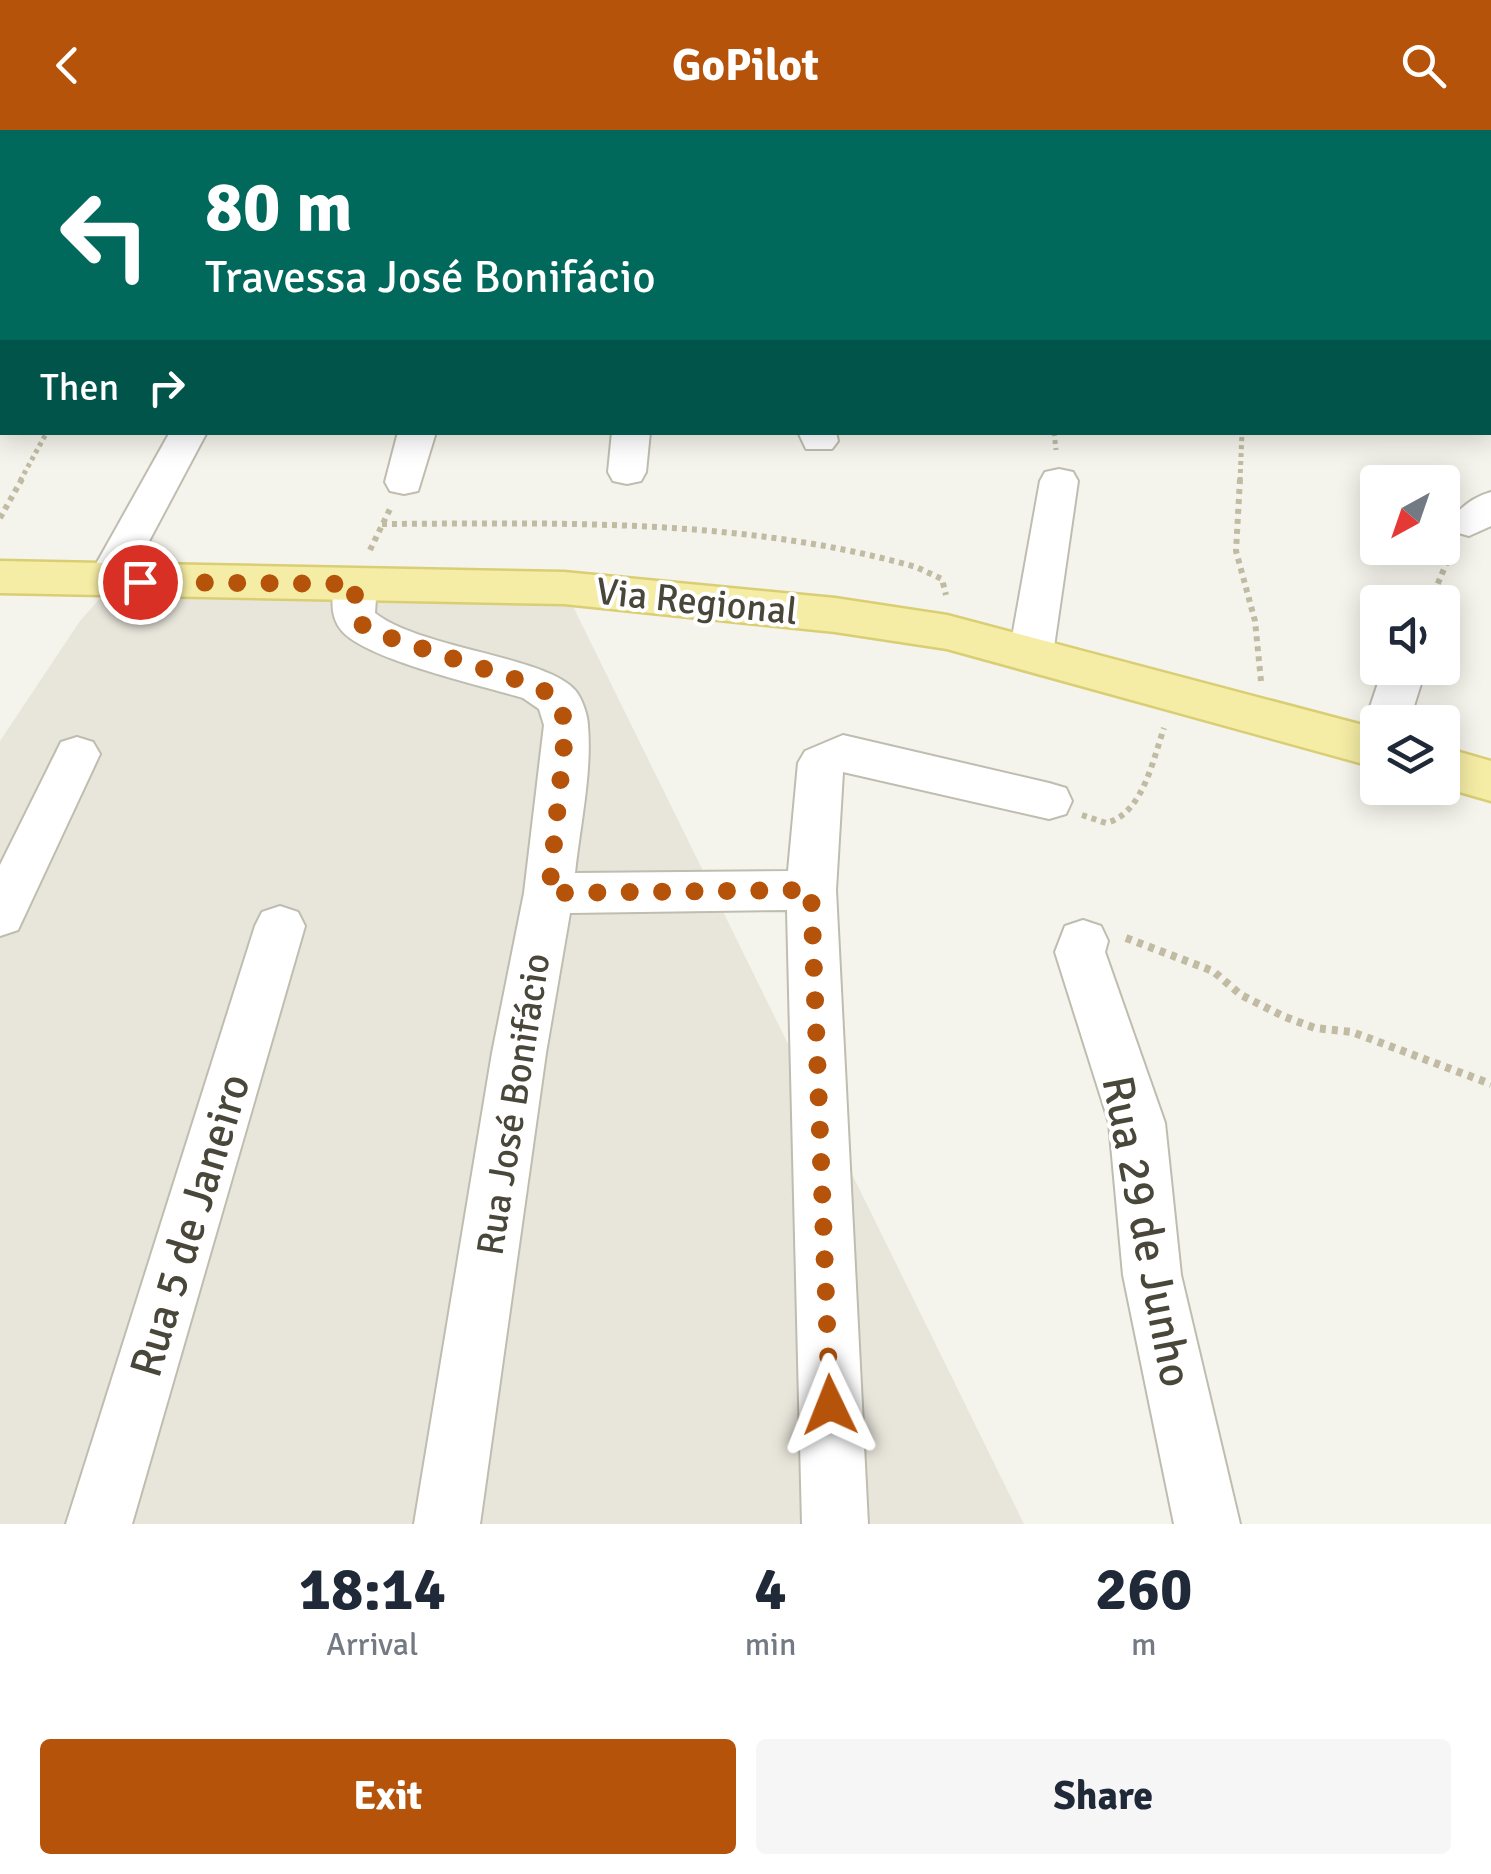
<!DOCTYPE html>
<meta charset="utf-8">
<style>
:root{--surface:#fff;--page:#f6f6f7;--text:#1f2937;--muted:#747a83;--accent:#b45309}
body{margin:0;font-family:Signika,sans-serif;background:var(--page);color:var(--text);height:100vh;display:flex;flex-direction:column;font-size:38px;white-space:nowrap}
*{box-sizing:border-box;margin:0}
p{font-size:32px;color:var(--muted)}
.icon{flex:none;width:55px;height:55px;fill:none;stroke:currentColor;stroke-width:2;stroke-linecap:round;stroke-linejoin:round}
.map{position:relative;height:1394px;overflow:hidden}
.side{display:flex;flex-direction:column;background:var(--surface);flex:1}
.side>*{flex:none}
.top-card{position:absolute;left:0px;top:0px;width:1492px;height:305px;box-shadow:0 5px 25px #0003;background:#00695c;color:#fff;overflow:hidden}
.needle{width:65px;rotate:220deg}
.controls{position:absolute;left:1360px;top:335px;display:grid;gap:20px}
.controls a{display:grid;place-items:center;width:100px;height:100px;border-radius:10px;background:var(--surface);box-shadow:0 5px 25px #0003;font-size:50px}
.pin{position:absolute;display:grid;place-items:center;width:85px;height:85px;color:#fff;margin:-42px;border:5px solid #fff;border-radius:50%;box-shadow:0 2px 10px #0007}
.me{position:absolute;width:110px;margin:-55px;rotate:358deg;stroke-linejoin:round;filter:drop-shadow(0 0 8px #0008)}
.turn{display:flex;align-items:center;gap:35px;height:210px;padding:0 40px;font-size:45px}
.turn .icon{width:130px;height:130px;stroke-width:2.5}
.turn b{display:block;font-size:70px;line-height:85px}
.then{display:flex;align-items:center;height:95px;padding:0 40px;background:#0003;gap:20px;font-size:38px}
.eta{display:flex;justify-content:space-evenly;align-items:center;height:170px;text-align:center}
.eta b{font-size:60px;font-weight:800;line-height:70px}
.action{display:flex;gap:20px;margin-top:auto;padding:20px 40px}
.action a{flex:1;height:115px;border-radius:10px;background:var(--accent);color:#fff;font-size:40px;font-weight:800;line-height:115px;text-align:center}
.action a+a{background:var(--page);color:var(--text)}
header{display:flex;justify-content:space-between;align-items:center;height:130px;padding:0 40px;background:var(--accent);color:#fff;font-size:45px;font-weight:800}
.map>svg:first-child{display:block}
.residential{fill:#e8e6db}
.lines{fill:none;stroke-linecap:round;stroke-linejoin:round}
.minor-casing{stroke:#bfbdaf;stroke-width:4}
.major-casing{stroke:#dace75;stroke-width:5}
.path-far2{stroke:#c0bba2;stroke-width:5;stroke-dasharray:4 4;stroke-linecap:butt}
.path-far1{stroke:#c0bba2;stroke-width:6;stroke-dasharray:5 5;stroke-linecap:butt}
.path{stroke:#c0bba2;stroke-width:8;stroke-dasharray:6 6;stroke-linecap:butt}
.minor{fill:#fff;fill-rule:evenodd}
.major{fill:#f5eda5;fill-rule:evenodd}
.route{stroke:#b45309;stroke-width:18;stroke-dasharray:0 32.4}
.labels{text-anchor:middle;stroke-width:8;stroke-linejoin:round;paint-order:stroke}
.street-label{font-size:38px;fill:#49463a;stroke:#fff}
.near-street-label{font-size:45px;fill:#49463a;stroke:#fff}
</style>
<header><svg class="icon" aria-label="back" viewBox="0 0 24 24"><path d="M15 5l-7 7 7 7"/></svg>GoPilot<svg class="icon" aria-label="search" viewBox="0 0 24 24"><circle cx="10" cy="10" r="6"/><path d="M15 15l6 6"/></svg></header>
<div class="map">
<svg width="1491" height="1394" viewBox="0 0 1491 1394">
<rect width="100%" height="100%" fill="#f5f4ec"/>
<path class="residential" d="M 117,449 L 564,458 L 1024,1394 L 0,1394 L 0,611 L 80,491 Z"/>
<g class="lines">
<defs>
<g id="minor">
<path d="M 129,0 L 160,0 L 161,2 L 131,2 Z"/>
<rect x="1456" y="0" width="30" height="2"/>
<path d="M 170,302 L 207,302 L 122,462 L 107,466 L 92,462 L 86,452 Z"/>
<path d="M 398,302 L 436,302 L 418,361 L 404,364 L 390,361 L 385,352 Z"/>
<path d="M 612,302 L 650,302 L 646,342 L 641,351 L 627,354 L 613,351 L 608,342 Z"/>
<path d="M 798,302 L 836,302 L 838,311 L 832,319 L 806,319 Z"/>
<path d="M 1059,339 L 1073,342 L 1078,351 L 1053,524 L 1046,535 L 1031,539 L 1016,535 L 1009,524 L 1040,351 L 1045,342 Z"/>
<path d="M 1491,362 L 1491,396 L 1469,406 L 1455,402 L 1449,393 C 1459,378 1473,367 1491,362 Z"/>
<path d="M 356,439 L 371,443 L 377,453 L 375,483 C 421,519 545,526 575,560 C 582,568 588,586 588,596 C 592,643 580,696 575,743 L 788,741 L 798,633 L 805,621 L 843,605 L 1049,653 L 1066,658 L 1072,671 L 1066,684 L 1049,689 L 843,642 L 836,760 L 868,1394 L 802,1394 L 787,780 L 570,783 L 546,923 L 480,1394 L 414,1394 L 492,923 L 524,763 L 544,595 L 539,579 L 523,568 C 484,556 367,530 342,501 C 328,485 331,460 341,443 Z"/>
<path d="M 1383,538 L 1426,538 L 1409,592 L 1378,592 L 1378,606 L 1365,592 Z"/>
<path d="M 77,607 L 93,612 L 100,624 L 18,800 L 0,806 L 0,735 L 61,612 Z"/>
<path d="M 280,776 L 298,782 L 305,796 L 132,1394 L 66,1394 L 255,796 L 262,782 Z"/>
<path d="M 1083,790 L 1101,796 L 1108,811 L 1105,822 L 1165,993 L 1181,1145 L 1240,1394 L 1174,1394 L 1123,1145 L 1109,993 L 1055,822 L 1065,796 Z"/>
</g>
<g id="major">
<path d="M 234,0 L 270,0 L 271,2 L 235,2 Z"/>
<rect x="1490" y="243" width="1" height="26"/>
<path d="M 0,431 L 564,442 L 835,468 L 947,485 L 1378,599 L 1378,638 L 947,519 L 835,502 L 564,474 L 0,463 Z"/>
<path d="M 1442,617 L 1491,631 L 1491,671 L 1442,657 Z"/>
</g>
</defs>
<use href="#minor" class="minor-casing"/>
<use href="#major" class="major-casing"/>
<g class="path-far2">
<path d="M 1054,302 L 1056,320"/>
<path d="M 20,351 L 47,302"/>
<path d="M 1240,351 L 1242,302"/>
</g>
<g class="path-far1">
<path d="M 1240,349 L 1236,421 L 1255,491 L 1261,551"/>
<path d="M 0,388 L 22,349"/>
<path d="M 382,394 C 561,393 743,388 916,437 L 942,449 L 946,465"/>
<path d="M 370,420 L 391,377"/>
<path d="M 1430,472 L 1453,418"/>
<path d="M 1082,685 L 1106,693 C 1143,684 1153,629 1164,598"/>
</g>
<path class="path" d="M 1126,808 L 1213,841 L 1241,865 L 1285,887 L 1315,898 L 1352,902 L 1491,954"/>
<use href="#minor" class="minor"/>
<use href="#major" class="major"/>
</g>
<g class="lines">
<path class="route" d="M 140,452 L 356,454 C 354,476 351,488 370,501 L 539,557 L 558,571 L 566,595 L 549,763 L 811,760 L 830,1275"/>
</g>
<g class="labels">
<g class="street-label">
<text transform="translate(697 471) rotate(6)" y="13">Via Regional</text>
<text transform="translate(513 974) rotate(-81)" y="13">Rua José Bonifácio</text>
</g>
<g class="near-street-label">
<text transform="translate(189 1095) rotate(-73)" y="16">Rua 5 de Janeiro</text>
<text transform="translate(1148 1101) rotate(79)" y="16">Rua 29 de Junho</text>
</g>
</g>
</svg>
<div class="controls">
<a><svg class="needle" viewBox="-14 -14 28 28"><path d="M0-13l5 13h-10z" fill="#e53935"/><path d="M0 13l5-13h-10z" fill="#747a83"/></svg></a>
<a><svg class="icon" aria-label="sound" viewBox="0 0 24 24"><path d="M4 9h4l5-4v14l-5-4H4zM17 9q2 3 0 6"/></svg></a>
<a><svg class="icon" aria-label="layers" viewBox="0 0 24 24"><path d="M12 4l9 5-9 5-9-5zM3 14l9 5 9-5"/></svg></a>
</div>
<div class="pin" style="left:140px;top:452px;background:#d93025"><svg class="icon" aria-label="arrive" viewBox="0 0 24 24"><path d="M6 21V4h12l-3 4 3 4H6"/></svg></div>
<svg class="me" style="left:830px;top:1275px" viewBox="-20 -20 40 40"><path d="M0-17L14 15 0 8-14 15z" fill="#b45309" stroke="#fff" stroke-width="4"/></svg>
<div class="top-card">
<div class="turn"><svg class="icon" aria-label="left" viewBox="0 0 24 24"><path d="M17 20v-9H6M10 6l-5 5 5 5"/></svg><div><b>80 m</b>Travessa José Bonifácio</div></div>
<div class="then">Then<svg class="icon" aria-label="right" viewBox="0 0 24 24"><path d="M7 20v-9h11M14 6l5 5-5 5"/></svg></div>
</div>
</div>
<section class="side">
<div class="eta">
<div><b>18:14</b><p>Arrival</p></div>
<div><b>4</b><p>min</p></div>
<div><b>260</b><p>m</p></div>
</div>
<div class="action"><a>Exit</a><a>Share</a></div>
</section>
